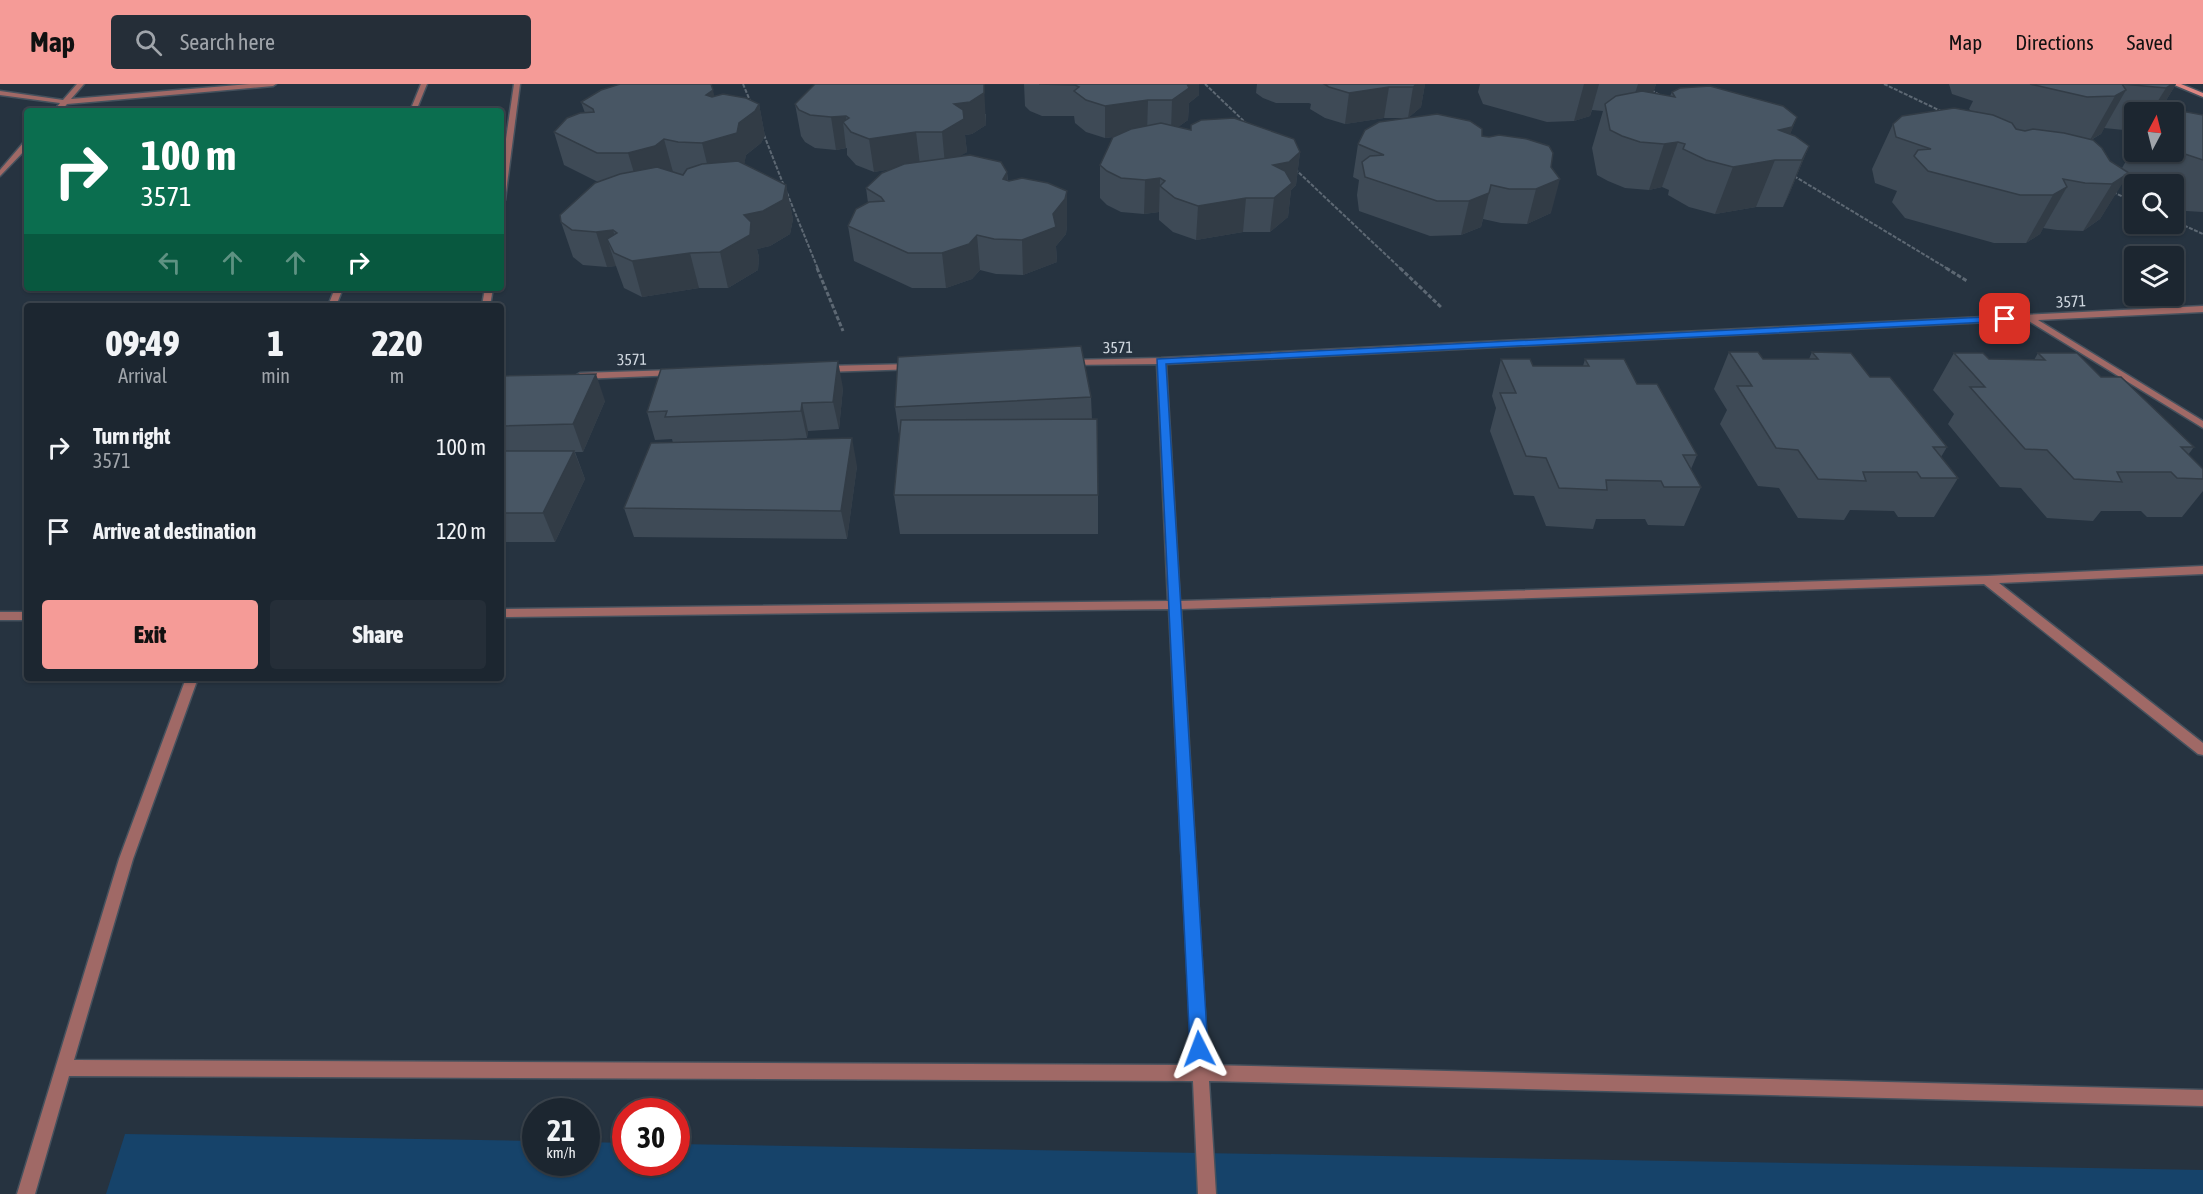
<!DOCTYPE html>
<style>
:root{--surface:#1c2630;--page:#252e38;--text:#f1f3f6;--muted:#a0a5ab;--line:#3a434c;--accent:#f59b97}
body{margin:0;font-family:"Asap Condensed",sans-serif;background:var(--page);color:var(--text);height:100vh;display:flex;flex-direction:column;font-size:22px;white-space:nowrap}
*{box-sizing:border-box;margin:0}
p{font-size:20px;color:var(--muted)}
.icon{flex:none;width:33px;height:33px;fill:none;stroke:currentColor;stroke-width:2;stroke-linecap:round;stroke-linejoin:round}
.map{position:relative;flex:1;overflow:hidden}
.details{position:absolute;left:24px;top:219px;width:480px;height:378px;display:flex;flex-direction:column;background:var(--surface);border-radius:6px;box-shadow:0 2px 4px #0004,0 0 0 2px var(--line)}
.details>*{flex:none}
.hud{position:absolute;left:24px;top:24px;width:480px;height:183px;border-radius:6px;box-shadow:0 2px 4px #0004,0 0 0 2px var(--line);background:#0b6e4f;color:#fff;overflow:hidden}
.needle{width:39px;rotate:7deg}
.fabs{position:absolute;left:2124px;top:18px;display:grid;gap:12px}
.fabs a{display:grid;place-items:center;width:60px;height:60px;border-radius:6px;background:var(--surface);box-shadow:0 2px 4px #0004,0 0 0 2px var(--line);font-size:30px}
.speed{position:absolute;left:522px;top:1014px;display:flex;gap:12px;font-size:30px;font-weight:700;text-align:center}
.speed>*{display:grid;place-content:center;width:78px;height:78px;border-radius:50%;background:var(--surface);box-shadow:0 2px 4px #0004,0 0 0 2px var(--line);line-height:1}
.speed small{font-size:15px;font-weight:400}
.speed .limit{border:9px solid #d22;background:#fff;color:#111}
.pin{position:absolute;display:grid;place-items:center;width:51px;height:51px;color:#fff;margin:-26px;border-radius:12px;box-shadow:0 3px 9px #0006}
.me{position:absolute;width:66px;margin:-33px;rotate:357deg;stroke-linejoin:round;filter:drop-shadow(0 0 4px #0008)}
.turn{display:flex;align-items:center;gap:21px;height:126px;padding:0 18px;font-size:27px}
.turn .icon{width:78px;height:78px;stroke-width:2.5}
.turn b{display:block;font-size:42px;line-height:51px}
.lanes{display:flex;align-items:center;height:57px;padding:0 18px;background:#0003;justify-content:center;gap:30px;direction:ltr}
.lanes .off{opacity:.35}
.eta{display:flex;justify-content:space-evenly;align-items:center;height:102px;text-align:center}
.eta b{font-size:36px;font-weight:800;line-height:42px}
.button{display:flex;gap:12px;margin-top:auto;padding:12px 18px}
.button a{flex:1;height:69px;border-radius:6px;background:var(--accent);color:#111;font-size:24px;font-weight:800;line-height:69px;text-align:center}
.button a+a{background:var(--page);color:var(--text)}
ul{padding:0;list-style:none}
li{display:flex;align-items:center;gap:18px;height:84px;padding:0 18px}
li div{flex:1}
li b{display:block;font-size:22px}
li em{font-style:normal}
header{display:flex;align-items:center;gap:36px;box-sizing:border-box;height:84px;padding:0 30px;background:var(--accent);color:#111}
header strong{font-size:28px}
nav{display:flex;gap:33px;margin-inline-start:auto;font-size:21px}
.search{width:420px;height:54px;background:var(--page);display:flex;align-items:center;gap:15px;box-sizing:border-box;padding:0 21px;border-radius:6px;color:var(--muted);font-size:22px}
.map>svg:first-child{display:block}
.green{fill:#16436a}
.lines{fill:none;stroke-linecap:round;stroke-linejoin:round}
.lane-casing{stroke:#45515d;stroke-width:3}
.street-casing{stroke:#45515d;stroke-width:3}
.secondary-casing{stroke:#45515d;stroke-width:3}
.path-far1{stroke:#5d6873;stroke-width:2;stroke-dasharray:4 1.5;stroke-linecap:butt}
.path{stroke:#5d6873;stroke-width:3;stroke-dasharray:4.5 2;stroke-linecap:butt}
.lane{fill:#a06966;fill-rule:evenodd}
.street{fill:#a06966;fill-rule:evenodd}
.secondary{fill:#de8783;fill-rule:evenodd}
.wall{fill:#3e4a56}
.shaded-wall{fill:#323c46}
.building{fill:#485664;stroke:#323c46;stroke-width:1.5}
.route{fill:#1a73e8;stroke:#114b97;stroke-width:1.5}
.labels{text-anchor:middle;stroke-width:4.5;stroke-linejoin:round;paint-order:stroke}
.far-street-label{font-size:16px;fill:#d0d8e0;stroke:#263340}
</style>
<header>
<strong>Map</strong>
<div class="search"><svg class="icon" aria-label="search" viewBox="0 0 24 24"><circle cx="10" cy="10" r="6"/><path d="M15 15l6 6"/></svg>Search here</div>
<nav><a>Map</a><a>Directions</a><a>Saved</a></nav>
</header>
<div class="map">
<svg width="2203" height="1110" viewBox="0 0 2203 1110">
<rect width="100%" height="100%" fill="#263340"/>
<path class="green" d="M 125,1050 L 535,1057 L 536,1078 L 586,1078 L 587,1058 L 625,1059 L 626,1078 L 676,1078 L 677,1060 L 2203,1086 L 2203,1110 L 106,1110 Z"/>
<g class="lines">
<defs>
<g id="lane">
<path d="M 514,0 L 520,0 L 505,116 L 501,118 L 501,89 Z"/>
<path d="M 485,204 L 493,204 L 490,222 L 482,222 Z"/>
</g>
<g id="street">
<path d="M 77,0 L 84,0 L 71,15 L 250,0 L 276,0 L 273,2 L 67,20 L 61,27 L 54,27 L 60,19 L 0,11 L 0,7 L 63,16 Z"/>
<path d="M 421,0 L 427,0 L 416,27 L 410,27 Z"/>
<path d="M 24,58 L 27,58 L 27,64 L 0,92 L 0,86 Z"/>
<path d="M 335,204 L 343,204 L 336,222 L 328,222 Z"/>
<path d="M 2203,222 L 2203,228 L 2038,236 L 2203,337 L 2203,344 L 2027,236 L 1166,280 L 1180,517 L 1987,492 L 2203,482 L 2203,490 L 1999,499 L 2203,659 L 2203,671 L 2198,670 L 1984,500 L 1181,525 L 1208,981 L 2203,1006 L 2203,1022 L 1209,997 L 1216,1110 L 1198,1110 L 1193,997 L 69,992 L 35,1110 L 17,1110 L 119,775 L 186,594 L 198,594 L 133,775 L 74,976 L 1192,981 L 1169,525 L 501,533 L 501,525 L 1168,517 L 1157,280 L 1066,281 L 1064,279 L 1069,276 L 1161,274 Z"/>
<path d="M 914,280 L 917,281 L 917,285 L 823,288 L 818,285 L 823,282 Z"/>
<path d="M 674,286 L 679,289 L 677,291 L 580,295 L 575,292 L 580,289 Z"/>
<rect x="0" y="528" width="27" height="8"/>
</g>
<path id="secondary" d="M 2172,0 L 2181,0 L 2203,9 L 2203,13 Z"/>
</defs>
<use href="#lane" class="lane-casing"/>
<use href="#street" class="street-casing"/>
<use href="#secondary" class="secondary-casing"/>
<g class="path-far1">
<path d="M 743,0 L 751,19"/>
<path d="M 1205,0 L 1248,41"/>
<path d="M 1642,0 L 1661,12"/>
<path d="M 1884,0 L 1943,28"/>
<path d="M 764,51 L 784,102"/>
<path d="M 1295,85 L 1401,185"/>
<path d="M 1794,92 L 1948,185"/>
<path d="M 2113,108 L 2134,118"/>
<path d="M 787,109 L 818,185"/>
<path d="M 2174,137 L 2203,150"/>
</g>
<g class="path">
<path d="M 817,184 L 843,247"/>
<path d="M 1400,184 L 1442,224"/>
<path d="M 1946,184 L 1967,197"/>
</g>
<use href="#lane" class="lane"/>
<use href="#street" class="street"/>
<use href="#secondary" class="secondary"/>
</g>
<g class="wall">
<path d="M 1024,0 L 1199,0 L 1199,11 L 1189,19 L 1188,36 L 1178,43 L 1300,68 L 1296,101 L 1291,106 L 1288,133 L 1270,148 L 1243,148 L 1196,156 L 1173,148 L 1159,136 L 1159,128 L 1144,130 L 1121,128 L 1107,121 L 1100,114 L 1100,81 L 1114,53 L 1105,54 L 1086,48 L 1075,39 L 1074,32 L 1042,32 L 1030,27 L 1025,22 Z"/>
<path d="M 1257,0 L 1425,0 L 1421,23 L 1408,34 L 1482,52 L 1551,83 L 1551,129 L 1527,140 L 1501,139 L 1483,135 L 1481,143 L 1461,151 L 1430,152 L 1359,127 L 1357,111 L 1359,96 L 1353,93 L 1358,60 L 1408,34 L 1384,34 L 1345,40 L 1325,34 L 1310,25 L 1311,20 L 1309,19 L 1276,19 L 1263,14 L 1256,9 Z"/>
<path d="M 1480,0 L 1656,0 L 1653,9 L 1670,12 L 1672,8 L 1797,33 L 1790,50 L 1809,62 L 1790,108 L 1783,123 L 1756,123 L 1715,130 L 1689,123 L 1668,111 L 1669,106 L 1662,103 L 1649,106 L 1625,104 L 1608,97 L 1597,91 L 1592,64 L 1603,27 L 1592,26 L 1590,32 L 1574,37 L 1547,38 L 1483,20 L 1478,8 Z"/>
<path d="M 1949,0 L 2176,0 L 2159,28 L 2134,28 L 2134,47 L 2104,44 L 2101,50 L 2091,56 L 2110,77 L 2122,84 L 2134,63 L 2134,68 L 2174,68 L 2174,28 L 2203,31 L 2203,128 L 2186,127 L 2174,123 L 2174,100 L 2135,100 L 2127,91 L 2100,135 L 2083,147 L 2057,146 L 2043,144 L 2040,150 L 2026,159 L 1994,159 L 1905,134 L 1892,118 L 1897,107 L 1875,99 L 1872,85 L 1893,40 L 1971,27 L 1969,25 L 1973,17 L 1952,10 Z"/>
<path d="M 714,12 L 759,20 L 765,52 L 761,59 L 746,71 L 744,80 L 786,101 L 793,135 L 790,150 L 770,162 L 757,165 L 759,173 L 758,186 L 728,204 L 699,204 L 642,213 L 624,204 L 616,182 L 607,183 L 583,181 L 573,173 L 561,138 L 598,98 L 564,81 L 554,48 L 585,29 L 581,18 Z"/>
<path d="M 795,20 L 986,30 L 986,41 L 972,50 L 965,51 L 967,68 L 959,72 L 1007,88 L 1008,96 L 1067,141 L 1066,150 L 1056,162 L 1057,178 L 1023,191 L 996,190 L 980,186 L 972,195 L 946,204 L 912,204 L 854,177 L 848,142 L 868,119 L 866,104 L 891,85 L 874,88 L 856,81 L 847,71 L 847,64 L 836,66 L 815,64 L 805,58 L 801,52 Z"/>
<path d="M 1729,268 L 1763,275 L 1809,275 L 1812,268 L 1870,293 L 1947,363 L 1941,373 L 1958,394 L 1934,433 L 1898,433 L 1894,427 L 1850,426 L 1844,436 L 1798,434 L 1779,404 L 1758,402 L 1720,340 L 1727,326 L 1714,305 Z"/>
<path d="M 1954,269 L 1989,275 L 2034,276 L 2038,269 L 2101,293 L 2194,363 L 2188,371 L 2203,385 L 2203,407 L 2182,433 L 2147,433 L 2141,427 L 2101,427 L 2093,437 L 2047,434 L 2021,404 L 2000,403 L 1948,340 L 1954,330 L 1933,306 Z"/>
<path d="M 1501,275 L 1533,282 L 1583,282 L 1585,275 L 1637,300 L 1697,371 L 1691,385 L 1701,403 L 1684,442 L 1648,441 L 1645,435 L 1596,435 L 1593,445 L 1546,442 L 1534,412 L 1514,411 L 1490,347 L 1496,324 L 1492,312 Z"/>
<path d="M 501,292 L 605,317 L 583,368 L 575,368 L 585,395 L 555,458 L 501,458 Z"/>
<path d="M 843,304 L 839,345 L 808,347 L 807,354 L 768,356 L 857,382 L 847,455 L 634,453 L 624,424 L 673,359 L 672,355 L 655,356 L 647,328 Z"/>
<path d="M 1091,313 L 1092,335 L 1098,411 L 1098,450 L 900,450 L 894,411 L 900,351 L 899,351 L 895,323 Z"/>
</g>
<g class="shaded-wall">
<path d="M 984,0 L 986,41 L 972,50 L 965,51 L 967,68 L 945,81 L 942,48 L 954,20 Z"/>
<path d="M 1175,0 L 1199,0 L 1199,11 L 1189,19 L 1188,36 L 1171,48 L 1172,16 Z"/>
<path d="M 1404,0 L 1425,0 L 1421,23 L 1408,34 L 1413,3 Z"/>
<path d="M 1584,0 L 1599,0 L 1590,32 L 1574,37 Z"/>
<path d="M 1638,0 L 1656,0 L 1649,21 L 1629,29 Z"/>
<path d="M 2172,0 L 2176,0 L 2159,28 L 2151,28 L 2166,4 Z"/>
<path d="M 1389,3 L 1384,34 L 1345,40 L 1349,9 Z"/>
<path d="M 713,6 L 720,37 L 706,11 Z"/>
<path d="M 2126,6 L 2101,50 L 2090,56 L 2115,12 Z"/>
<path d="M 1148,16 L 1147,48 L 1105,54 L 1105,22 Z"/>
<path d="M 759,20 L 765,52 L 761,59 L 746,71 L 744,82 L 710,92 L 702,59 Z"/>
<path d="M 846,32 L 847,43 L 843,38 L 846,64 L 836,66 L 831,33 Z"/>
<path d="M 1797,33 L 1780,76 L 1775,76 L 1756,123 L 1715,130 L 1733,83 Z"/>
<path d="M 916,48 L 920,81 L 874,88 L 869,55 Z"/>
<path d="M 664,55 L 673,88 L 638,102 L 628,69 Z"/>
<path d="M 1678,58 L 1662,103 L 1649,106 L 1664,60 Z"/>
<path d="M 1809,62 L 1790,108 L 1783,123 L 1802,76 Z"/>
<path d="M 1300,68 L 1296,101 L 1291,106 L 1288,133 L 1270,148 L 1274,114 L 1273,81 Z"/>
<path d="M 1007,88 L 1009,122 L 1003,95 Z"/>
<path d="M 2129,89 L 2100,135 L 2083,147 L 2112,100 Z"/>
<path d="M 1160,94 L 1159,128 L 1144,130 L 1145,96 Z"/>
<path d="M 1560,95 L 1551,129 L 1527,140 L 1536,105 Z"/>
<path d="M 786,101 L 793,135 L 790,150 L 770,162 L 757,165 L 759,173 L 758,186 L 728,204 L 720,168 L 744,131 Z"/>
<path d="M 1491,101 L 1481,143 L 1461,151 L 1469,117 Z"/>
<path d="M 2067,103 L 2040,150 L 2026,159 L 2053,111 Z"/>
<path d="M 1067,107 L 1067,141 L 1066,150 L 1056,162 L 1057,178 L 1023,191 L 1022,156 L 1053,130 Z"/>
<path d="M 1246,114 L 1243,148 L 1196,156 L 1198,122 Z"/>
<path d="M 613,146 L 621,172 L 607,155 L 616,182 L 607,183 L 596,148 Z"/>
<path d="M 977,151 L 980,186 L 972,195 L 946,204 L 942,169 Z"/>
<path d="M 690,169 L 699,204 L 642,213 L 632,177 Z"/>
<path d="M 838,277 L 843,304 L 839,345 L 833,318 Z"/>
<path d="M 596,290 L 605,317 L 583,368 L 573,340 Z"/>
<path d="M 802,319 L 808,347 L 807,354 L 801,327 Z"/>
<path d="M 852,354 L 857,382 L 847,455 L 841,427 Z"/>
<path d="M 574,367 L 585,395 L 555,458 L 543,429 Z"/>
</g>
<g class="building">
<path d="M 620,0 L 711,0 L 713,6 L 706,11 L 712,13 L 723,10 L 746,14 L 759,20 L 755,27 L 739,39 L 737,49 L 702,59 L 678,58 L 664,55 L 655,62 L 628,69 L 597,69 L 554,48 L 567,34 L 580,29 L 594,28 L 593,25 L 581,18 L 601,6 Z"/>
<path d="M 815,0 L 984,0 L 984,9 L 970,18 L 954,20 L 963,26 L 964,35 L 942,48 L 916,48 L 869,55 L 851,48 L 843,38 L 849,34 L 846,32 L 831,33 L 810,31 L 799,26 L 795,20 Z"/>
<path d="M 1039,0 L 1187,0 L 1189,4 L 1172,16 L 1148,16 L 1105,22 L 1086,16 L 1074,7 L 1079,3 L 1075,1 Z"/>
<path d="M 1324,0 L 1417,0 L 1413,3 L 1389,3 L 1349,9 L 1329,3 Z"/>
<path d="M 2030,0 L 2172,0 L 2166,4 L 2122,0 L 2126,6 L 2115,12 L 2087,13 Z"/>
<path d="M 1710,2 L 1783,22 L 1797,33 L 1792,43 L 1779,46 L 1795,52 L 1809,62 L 1802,76 L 1775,76 L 1733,83 L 1706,76 L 1683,65 L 1685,60 L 1678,58 L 1664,60 L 1640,58 L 1622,52 L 1610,46 L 1605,20 L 1616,12 L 1642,7 L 1675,13 L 1672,8 L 1680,4 Z"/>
<path d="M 1954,24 L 1993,31 L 2012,39 L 2016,45 L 2025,47 L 2033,45 L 2064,49 L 2093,56 L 2102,64 L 2110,77 L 2129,89 L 2112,100 L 2085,99 L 2063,95 L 2067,103 L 2053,111 L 2020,111 L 1928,87 L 1914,72 L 1918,66 L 1931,65 L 1896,53 L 1893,40 L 1902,32 Z"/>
<path d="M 2176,26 L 2203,31 L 2203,76 L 2176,67 L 2174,65 L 2174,28 L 2167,28 Z"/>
<path d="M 1437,30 L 1470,37 L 1482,45 L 1482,52 L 1489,53 L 1499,51 L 1527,55 L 1549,62 L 1553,69 L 1551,83 L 1560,95 L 1536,105 L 1509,105 L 1491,101 L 1489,109 L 1469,117 L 1437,117 L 1365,93 L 1362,78 L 1370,72 L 1384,71 L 1358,60 L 1365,46 L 1379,38 Z"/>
<path d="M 1234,34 L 1294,55 L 1300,68 L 1289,78 L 1273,81 L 1285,87 L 1292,99 L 1274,114 L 1246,114 L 1198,122 L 1175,114 L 1160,102 L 1165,97 L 1160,94 L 1145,96 L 1121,94 L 1107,87 L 1100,81 L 1113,53 L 1131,45 L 1161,39 L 1191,46 L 1191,41 L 1201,36 Z"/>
<path d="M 970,71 L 1001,78 L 1007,88 L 1003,95 L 1009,97 L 1022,94 L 1048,99 L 1067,107 L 1065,115 L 1053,130 L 1056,143 L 1022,156 L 994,155 L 977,151 L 969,160 L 942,169 L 908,169 L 848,142 L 856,125 L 869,118 L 884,117 L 881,113 L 866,104 L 882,89 L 904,80 Z"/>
<path d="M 738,77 L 786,101 L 783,116 L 763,127 L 744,131 L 751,138 L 750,151 L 720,168 L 690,169 L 632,177 L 614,169 L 607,155 L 617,149 L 613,146 L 596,148 L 572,146 L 561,138 L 560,131 L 595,99 L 620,90 L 657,83 L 683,91 L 687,85 L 702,80 Z"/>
<path d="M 1081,262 L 1091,313 L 895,323 L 898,273 Z"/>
<path d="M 1729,268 L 1758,268 L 1763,275 L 1818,275 L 1812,268 L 1851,269 L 1870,293 L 1890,293 L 1947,363 L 1933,363 L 1958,394 L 1921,394 L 1917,388 L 1863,388 L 1866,397 L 1818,395 L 1798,366 L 1776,364 L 1737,302 L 1752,302 Z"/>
<path d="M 1954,269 L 1983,269 L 1989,275 L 2045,276 L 2038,269 L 2077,269 L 2101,293 L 2121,293 L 2194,363 L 2181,363 L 2203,385 L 2203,395 L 2177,394 L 2171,388 L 2117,388 L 2122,398 L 2074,395 L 2047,366 L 2025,365 L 1970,303 L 1985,303 Z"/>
<path d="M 1501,275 L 1530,275 L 1533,282 L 1589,282 L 1585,275 L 1624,275 L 1637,300 L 1657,300 L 1697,371 L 1683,371 L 1701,403 L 1664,403 L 1661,397 L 1606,396 L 1607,406 L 1559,404 L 1546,374 L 1526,372 L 1500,309 L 1516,309 Z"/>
<path d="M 838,277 L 833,318 L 802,319 L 801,327 L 665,333 L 667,327 L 647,328 L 661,285 Z"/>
<path d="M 596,290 L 573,340 L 501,342 L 501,292 Z"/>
<path d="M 1097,335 L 1098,411 L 894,411 L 901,336 Z"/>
<path d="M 852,354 L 841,427 L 624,424 L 651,359 Z"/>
<path d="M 501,367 L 574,367 L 543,429 L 501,429 Z"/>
</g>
<path class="route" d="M 2005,232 L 2008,233 L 2008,237 L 1166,280 L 1208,965 L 1206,972 L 1199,974 L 1193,972 L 1190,965 L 1157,275 Z"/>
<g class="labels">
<g class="far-street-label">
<text transform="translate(2071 217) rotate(-3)" y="6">3571</text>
<text transform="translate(1118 263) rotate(-1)" y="6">3571</text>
<text transform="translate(632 275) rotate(-1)" y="6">3571</text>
</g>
</g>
</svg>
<div class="fabs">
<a><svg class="needle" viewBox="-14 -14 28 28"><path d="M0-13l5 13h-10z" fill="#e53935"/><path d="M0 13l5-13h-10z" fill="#a0a5ab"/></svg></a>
<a><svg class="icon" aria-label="search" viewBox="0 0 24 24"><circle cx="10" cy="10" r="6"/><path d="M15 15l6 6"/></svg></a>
<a><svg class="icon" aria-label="layers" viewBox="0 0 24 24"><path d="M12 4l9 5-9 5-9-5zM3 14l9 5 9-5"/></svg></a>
</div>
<div class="speed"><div>21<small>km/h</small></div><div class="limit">30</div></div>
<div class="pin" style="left:2005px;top:235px;background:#d93025"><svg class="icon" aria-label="arrive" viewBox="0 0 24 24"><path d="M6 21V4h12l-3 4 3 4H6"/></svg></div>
<svg class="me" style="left:1199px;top:965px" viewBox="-20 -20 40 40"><path d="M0-17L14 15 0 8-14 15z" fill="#1a73e8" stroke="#fff" stroke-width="4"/></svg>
<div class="hud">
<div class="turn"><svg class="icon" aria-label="right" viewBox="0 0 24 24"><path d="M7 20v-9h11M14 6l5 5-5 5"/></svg><div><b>100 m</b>3571</div></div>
<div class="lanes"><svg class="icon off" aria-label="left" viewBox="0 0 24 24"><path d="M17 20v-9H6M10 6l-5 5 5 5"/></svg><svg class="icon off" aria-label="ahead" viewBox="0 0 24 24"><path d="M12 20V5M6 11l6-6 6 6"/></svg><svg class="icon off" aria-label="ahead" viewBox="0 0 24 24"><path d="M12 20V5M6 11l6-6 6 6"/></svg><svg class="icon" aria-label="right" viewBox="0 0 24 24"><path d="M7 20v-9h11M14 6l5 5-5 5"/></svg></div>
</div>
<section class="details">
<div class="eta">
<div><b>09:49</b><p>Arrival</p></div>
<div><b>1</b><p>min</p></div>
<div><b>220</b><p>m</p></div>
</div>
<ul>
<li><svg class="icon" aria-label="right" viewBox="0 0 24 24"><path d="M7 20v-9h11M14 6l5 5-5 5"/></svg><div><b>Turn right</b><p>3571</p></div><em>100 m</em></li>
<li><svg class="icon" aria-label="arrive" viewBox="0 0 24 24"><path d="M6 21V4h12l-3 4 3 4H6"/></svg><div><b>Arrive at destination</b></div><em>120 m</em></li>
</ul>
<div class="button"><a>Exit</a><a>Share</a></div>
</section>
</div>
